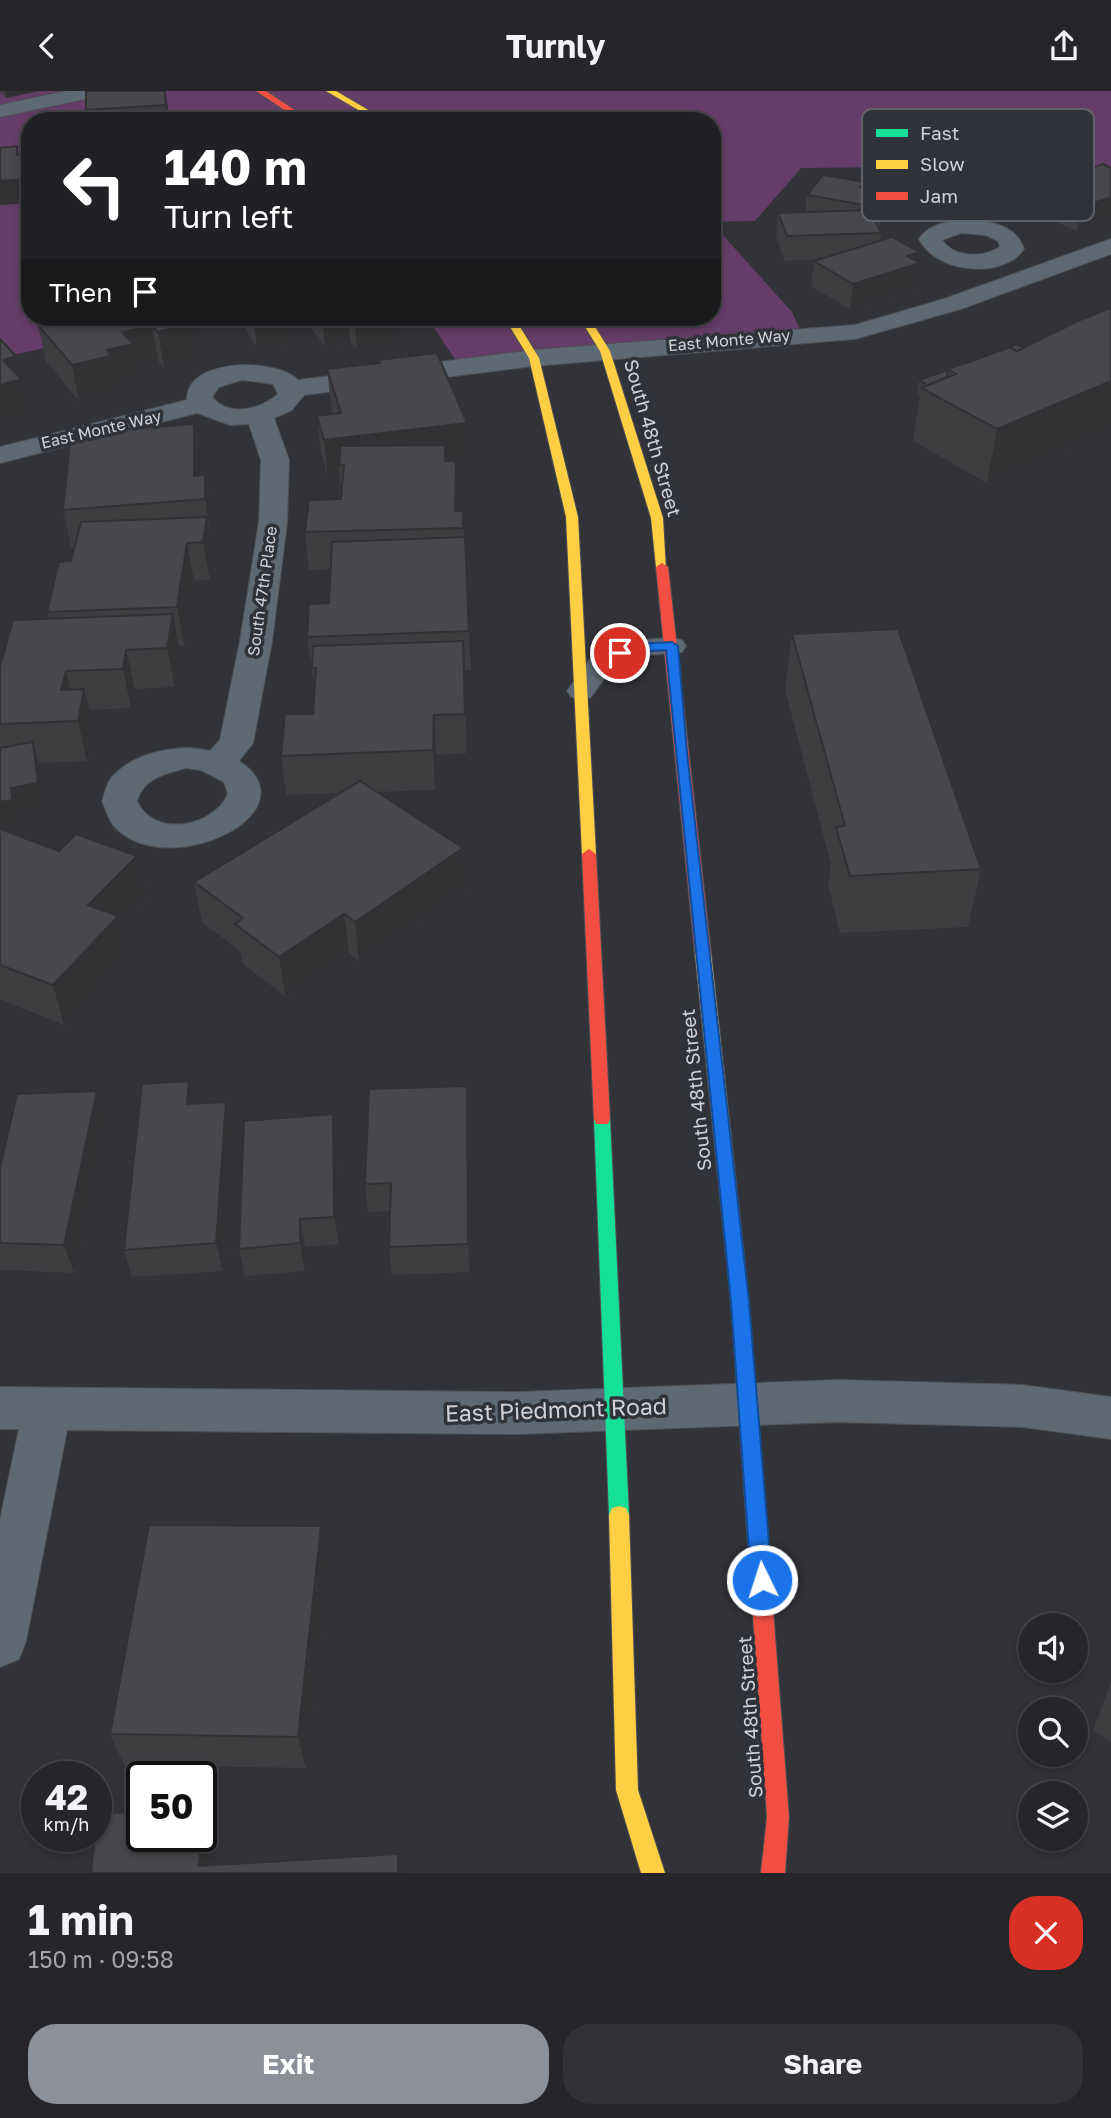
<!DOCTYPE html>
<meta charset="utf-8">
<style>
:root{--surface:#26262a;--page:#323236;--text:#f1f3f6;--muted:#a4a5a8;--line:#424347;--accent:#8c9099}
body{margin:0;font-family:"Golos Text",sans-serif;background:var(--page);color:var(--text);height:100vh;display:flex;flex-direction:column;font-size:26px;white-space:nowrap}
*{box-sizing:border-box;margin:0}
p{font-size:23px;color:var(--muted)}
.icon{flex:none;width:38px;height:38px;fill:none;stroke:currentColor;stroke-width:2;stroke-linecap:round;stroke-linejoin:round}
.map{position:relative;height:1782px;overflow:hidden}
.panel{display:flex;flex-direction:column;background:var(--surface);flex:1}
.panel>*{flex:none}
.banner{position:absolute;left:21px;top:21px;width:700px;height:214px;border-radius:28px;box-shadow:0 4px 10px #0003,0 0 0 2px var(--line);background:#202124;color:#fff;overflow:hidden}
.buttons{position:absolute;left:1018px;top:1522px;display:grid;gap:14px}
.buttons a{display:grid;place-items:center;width:70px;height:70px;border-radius:50%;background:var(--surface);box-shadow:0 4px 10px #0003,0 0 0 2px var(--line);font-size:35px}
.speed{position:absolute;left:21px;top:1670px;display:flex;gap:14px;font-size:35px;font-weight:700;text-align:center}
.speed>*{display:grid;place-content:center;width:91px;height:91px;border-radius:50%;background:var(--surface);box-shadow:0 4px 10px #0003,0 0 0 2px var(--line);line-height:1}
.speed small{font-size:18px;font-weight:400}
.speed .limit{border:4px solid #111;border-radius:10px;background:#fff;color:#111}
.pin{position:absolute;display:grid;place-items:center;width:60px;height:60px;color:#fff;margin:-30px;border:4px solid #fff;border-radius:50%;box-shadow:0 2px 7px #0007}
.me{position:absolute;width:77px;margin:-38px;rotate:356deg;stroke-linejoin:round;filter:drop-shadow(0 0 5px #0008)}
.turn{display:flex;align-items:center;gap:24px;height:147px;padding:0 28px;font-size:32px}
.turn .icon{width:91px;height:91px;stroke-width:2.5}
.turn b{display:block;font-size:49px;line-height:60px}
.then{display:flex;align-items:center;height:66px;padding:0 28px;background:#0003;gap:14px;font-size:26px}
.round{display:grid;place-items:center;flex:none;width:74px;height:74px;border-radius:28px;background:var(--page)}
.overview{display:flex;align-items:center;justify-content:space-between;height:119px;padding:0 28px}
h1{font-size:42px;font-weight:700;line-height:52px}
.action{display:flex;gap:14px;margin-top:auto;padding:14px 28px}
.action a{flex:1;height:80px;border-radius:28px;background:var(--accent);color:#fff;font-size:28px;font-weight:700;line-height:80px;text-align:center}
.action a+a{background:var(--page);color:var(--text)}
header{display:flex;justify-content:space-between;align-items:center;height:91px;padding:0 28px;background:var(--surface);font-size:32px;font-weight:700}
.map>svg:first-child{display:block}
.green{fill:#653d68}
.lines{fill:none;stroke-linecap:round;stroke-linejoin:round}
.lane-casing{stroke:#4f5054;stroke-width:2}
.street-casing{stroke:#4f5054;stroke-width:2}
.fast-casing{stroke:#4f5054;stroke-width:2}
.slow-casing{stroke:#4f5054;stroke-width:2}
.jam-casing{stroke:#4f5054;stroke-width:2}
.lane{fill:#5d6a76;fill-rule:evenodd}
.street{fill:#5d6a76;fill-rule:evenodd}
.fast{fill:#16e098;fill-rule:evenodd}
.slow{fill:#ffcf43;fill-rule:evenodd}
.jam{fill:#f24e42;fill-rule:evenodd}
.wall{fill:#3e3e41}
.shaded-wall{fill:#323235}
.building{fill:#48484c;stroke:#323235;stroke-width:2}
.route{fill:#1a73e8;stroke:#114b97;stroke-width:2}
.labels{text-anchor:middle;stroke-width:7;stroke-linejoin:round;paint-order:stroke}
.far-street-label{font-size:16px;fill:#d1d2d7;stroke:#30323a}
.street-label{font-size:19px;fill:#d1d2d7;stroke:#30323a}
.near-street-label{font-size:23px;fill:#d1d2d7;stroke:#30323a}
.key{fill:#30323a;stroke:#606269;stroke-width:2}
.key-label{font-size:19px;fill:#d1d2d7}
</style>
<header><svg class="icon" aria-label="back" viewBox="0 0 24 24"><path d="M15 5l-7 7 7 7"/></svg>Turnly<svg class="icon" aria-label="share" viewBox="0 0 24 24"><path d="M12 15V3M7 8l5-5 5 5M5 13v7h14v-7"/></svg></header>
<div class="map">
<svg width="1111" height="1782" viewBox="0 0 1111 1782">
<rect width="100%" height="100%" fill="#323338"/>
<g class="green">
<path d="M 0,0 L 1111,0 L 1111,85 L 1091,74 L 801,77 L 755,130 L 712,131 L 712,30 L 30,30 L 30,226 L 181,226 L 0,267 Z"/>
<path d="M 712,132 L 792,221 L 802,243 L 460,276 L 427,226 L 712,226 Z"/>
</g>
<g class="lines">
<defs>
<path id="lane" d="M 672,547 L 682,549 L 686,555 L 682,561 L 638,565 L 615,573 L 591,606 L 581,608 L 571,606 L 567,600 L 595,561 L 635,549 Z"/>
<g id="street">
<path d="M 67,0 L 105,0 L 95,6 L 0,26 L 0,14 Z"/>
<path d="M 961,128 C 985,130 1015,131 1024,158 C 1002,189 936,182 919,148 C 929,133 944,132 961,128 ZM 961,142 L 986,144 L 998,150 L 1000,156 C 983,167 954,167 942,149 Z"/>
<path d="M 1111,148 L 1111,163 L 961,218 L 855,248 L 534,275 L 304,304 L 292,319 L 274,327 L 289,369 L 287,431 L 272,550 L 253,652 L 239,670 C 316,721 166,793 114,735 C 108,728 106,718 102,710 C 105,702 107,691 113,685 C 135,661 180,652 210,660 L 220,649 L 240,550 L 259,431 L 261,369 L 249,333 L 230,334 L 197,322 L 0,372 L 0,356 L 187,309 C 186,266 277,267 298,289 L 534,259 L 855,234 L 944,208 ZM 242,289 L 273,293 L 278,303 C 261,318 229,327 212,306 L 219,296 ZM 186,677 L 201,679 L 224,691 L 228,703 C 213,737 153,747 137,710 C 144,687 164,683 186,677 Z"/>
<path d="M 838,1289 L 1023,1294 L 1111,1306 L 1111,1348 L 1023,1336 L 838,1331 L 519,1343 L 67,1339 L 26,1550 L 19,1568 L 0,1576 L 0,1429 L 19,1338 L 0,1338 L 0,1296 L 519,1301 Z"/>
</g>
<path id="fast" d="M 602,1021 L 608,1023 L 610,1028 L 629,1424 L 626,1431 L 619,1433 L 612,1431 L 609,1424 L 594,1028 L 596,1023 Z"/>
<g id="slow">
<path d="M 326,0 L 336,0 L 387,30 L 377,30 Z"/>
<path d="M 504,226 L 514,226 L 539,267 L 578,426 L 596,763 L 589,768 L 582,763 L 566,426 L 529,267 Z"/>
<path d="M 579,226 L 589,226 L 610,260 L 663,427 L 666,479 L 658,479 L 656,476 L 651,427 L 600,260 Z"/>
<path d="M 703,857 L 711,862 L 749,1211 L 768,1453 L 765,1460 L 758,1463 L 751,1460 L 748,1453 L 731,1211 L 695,862 Z"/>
<path d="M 619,1415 L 626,1417 L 629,1424 L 638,1699 L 665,1782 L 641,1782 L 616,1699 L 609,1424 L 612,1417 Z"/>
</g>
<g id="jam">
<path d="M 256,0 L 266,0 L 311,30 L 301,30 Z"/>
<path d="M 662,472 L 668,476 L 711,862 L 703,867 L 695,862 L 656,476 Z"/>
<path d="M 589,758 L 596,763 L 610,1028 L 608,1033 L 596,1033 L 594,1028 L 582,763 Z"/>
<path d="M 758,1443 L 765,1446 L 768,1453 L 789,1726 L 785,1782 L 761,1782 L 767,1726 L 748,1453 L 751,1446 Z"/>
</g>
</defs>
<use href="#lane" class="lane-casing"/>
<use href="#street" class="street-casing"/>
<use href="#fast" class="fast-casing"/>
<use href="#slow" class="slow-casing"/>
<use href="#jam" class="jam-casing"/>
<use href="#lane" class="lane"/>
<use href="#street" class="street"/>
<use href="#fast" class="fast"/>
<use href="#slow" class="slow"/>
<use href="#jam" class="jam"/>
</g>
<g class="wall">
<path d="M 0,0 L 38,0 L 7,7 L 0,2 Z"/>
<path d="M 165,0 L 169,29 L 170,30 L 88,30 L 86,19 Z"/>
<path d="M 1045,66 L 1041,90 L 1014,122 L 966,113 L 970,89 Z"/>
<path d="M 870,67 L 950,89 L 947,113 L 909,117 L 902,109 L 892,111 L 889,126 L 880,139 L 881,142 L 880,150 L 918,170 L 916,196 L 850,218 L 811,195 L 814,170 L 820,168 L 785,170 L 776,146 L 778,122 L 805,121 L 807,104 L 875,99 L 867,91 Z"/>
<path d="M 1103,73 L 1077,140 L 1032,121 L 1037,97 Z"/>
<path d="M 1111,217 L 1111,337 L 987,392 L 913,350 L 920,305 L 917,303 L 919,289 L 1017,253 L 1023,257 Z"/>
<path d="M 53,226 L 189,226 L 194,231 L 199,266 L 164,277 L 158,270 L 137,275 L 139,289 L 116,294 L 118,301 L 79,310 L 46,270 L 38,234 L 54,231 Z"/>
<path d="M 238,226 L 396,226 L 397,252 L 357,259 L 350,251 L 325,255 L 312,238 L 290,242 L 291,252 L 257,257 Z"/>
<path d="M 378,269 L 467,332 L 469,369 L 456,370 L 458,420 L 463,420 L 464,446 L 465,446 L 471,579 L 465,579 L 467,662 L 436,664 L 435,699 L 377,701 L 465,797 L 359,870 L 349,862 L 285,905 L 243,873 L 240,860 L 202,831 L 194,791 L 339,702 L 286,704 L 281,665 L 313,623 L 315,600 L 307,546 L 329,512 L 331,478 L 309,479 L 305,441 L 341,408 L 341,400 L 340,385 L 328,386 L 321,361 L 317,325 L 333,323 L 331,314 L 327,278 L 379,272 Z"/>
<path d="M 194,333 L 200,370 L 200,384 L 205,384 L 211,421 L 211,446 L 210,446 L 213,464 L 210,489 L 194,490 L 184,554 L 178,555 L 180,562 L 175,596 L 135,598 L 131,617 L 89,619 L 94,637 L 87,670 L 38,672 L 46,720 L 19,725 L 20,738 L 6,740 L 59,760 L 137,765 L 146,804 L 120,832 L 128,865 L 64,934 L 0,908 L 0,576 L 49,527 L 47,521 L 71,470 L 75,456 L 71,457 L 63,419 Z"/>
<path d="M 792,543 L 981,778 L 968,836 L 840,842 L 828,793 L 831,773 L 785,599 Z"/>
<path d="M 189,990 L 194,1013 L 226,1011 L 232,1040 L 223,1180 L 132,1186 L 124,1159 Z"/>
<path d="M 467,995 L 468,1023 L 470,1181 L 392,1184 L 389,1156 L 390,1120 L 368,1121 L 365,1093 Z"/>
<path d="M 333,1023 L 337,1051 L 339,1153 L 305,1156 L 305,1180 L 245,1185 L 239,1158 Z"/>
<path d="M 106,1029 L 74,1182 L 0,1179 L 0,1077 Z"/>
<path d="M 328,1470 L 306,1677 L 124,1674 L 110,1643 Z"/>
<path d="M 1111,1591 L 1111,1650 L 1093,1640 Z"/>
</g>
<g class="shaded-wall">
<path d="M 5,0 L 38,0 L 7,7 Z"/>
<path d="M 165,0 L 168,17 L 169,30 L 166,14 Z"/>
<path d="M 1045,66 L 1041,90 L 1014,122 L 1019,98 Z"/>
<path d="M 905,86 L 902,109 L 892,111 L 889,126 L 879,141 L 882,117 L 887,110 L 890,87 Z"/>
<path d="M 30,88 L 30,112 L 0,114 L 0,90 Z"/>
<path d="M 950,89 L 947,113 L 909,117 L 913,93 Z"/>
<path d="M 1111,106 L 1111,128 L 1077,140 L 1082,116 Z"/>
<path d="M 919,161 L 917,172 L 920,172 L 916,196 L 850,218 L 853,193 L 907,165 Z"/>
<path d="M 253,226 L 311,226 L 312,238 L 290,242 L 291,252 L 257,257 Z"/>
<path d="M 322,226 L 348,226 L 350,251 L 325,255 Z"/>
<path d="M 354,226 L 396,226 L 397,252 L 357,259 Z"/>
<path d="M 194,231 L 199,266 L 164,277 L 158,241 Z"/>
<path d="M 152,235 L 158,270 L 137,275 L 139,289 L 116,294 L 118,301 L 79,310 L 72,274 L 107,259 L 122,241 Z"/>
<path d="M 16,265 L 29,324 L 0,332 L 0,294 L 3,269 Z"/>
<path d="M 1111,290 L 1111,337 L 987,392 L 997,338 Z"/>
<path d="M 467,332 L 469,369 L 456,370 L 458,407 L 457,438 L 344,374 L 339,374 L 340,385 L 328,386 L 324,349 Z"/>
<path d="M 194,333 L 200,370 L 200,408 L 194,385 Z"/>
<path d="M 205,384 L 211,421 L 211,446 L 205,408 Z"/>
<path d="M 207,426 L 213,464 L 210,489 L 203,451 Z"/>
<path d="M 0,436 L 10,473 L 0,477 Z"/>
<path d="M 187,452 L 194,490 L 184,554 L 177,516 Z"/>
<path d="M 173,523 L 180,562 L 175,596 L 167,557 Z"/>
<path d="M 463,550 L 465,588 L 467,662 L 465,623 Z"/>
<path d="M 126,559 L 135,598 L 131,617 L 123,578 Z"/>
<path d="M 66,580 L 75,619 L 61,599 Z"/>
<path d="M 84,598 L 94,637 L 87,670 L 78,630 Z"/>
<path d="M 434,624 L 436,664 L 435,699 L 433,659 Z"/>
<path d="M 33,651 L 40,679 L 46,720 L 19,725 L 20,738 L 0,741 L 0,711 L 11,697 Z"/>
<path d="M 463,757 L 465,797 L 359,870 L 355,831 Z"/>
<path d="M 137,765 L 146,804 L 120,832 L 128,865 L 64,934 L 53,894 L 88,814 Z"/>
<path d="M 344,823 L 349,862 L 285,905 L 279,866 Z"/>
<path d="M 189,990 L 195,1018 L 187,1013 Z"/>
<path d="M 467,995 L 468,1023 L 470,1181 L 468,1153 Z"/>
<path d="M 97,1000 L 106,1029 L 74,1182 L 64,1154 Z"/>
<path d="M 226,1011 L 232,1040 L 223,1180 L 216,1152 Z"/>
<path d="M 0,1019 L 5,1033 L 0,1047 Z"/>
<path d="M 333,1023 L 337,1051 L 339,1153 L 334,1126 Z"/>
<path d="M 300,1128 L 305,1156 L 305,1180 L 300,1152 Z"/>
<path d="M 321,1435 L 328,1470 L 306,1677 L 298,1646 Z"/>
<path d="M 204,1717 L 216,1746 L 213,1782 L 199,1775 Z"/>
<path d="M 398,1763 L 402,1782 L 398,1782 Z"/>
</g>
<g class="building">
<path d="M 86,0 L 165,0 L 166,14 L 86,19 Z"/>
<path d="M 119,21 L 170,30 L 89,30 L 92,28 L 104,30 Z"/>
<path d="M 17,55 L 17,64 L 30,63 L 30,88 L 0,90 L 0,57 Z"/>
<path d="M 1103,73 L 1111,77 L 1111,106 L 1082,116 L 1037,97 Z"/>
<path d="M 823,84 L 865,91 L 860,96 L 893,102 L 882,117 L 807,104 Z"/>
<path d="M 870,119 L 881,142 L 787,145 L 778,122 Z"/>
<path d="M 892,146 L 919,161 L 907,165 L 920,172 L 853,193 L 814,170 Z"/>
<path d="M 1111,217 L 1111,290 L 997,338 L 921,297 L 956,283 L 948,278 L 1010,256 L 1017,260 L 1080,229 Z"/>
<path d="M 53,226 L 189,226 L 194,231 L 158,241 L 152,235 L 122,241 L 133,253 L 107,259 L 111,265 L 72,274 L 38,234 L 56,230 Z"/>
<path d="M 0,248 L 16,265 L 3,269 L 21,288 L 0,294 Z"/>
<path d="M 1017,253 L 1023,257 L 1017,260 L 1010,256 L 967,272 Z"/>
<path d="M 437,262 L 467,332 L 324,349 L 317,325 L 341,322 L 327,278 L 380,272 L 378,269 Z"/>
<path d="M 948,279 L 947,286 L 928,294 L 919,289 Z"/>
<path d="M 194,333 L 194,385 L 205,384 L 205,408 L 63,419 L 71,342 Z"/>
<path d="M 445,354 L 445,370 L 456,370 L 455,420 L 463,420 L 463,437 L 305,441 L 309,409 L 341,408 L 344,374 L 339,374 L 341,355 Z"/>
<path d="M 207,426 L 203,451 L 187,452 L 177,516 L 47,521 L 59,471 L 71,470 L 81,431 Z"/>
<path d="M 465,446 L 469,540 L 307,546 L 309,513 L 329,512 L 332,451 Z"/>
<path d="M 173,523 L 167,557 L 126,559 L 123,578 L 66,580 L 61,599 L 84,598 L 78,630 L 0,633 L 0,576 L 13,529 Z"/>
<path d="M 898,538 L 981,778 L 850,785 L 836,736 L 845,735 L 792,543 Z"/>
<path d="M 463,550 L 465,623 L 434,624 L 433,659 L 281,665 L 285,623 L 313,623 L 316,577 L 312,577 L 313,555 Z"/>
<path d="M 33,651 L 38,692 L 11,697 L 12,709 L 0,711 L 0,657 Z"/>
<path d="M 360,690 L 463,757 L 355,831 L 344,823 L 279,866 L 235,833 L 243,827 L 194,791 Z"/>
<path d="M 0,738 L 59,760 L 76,743 L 137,765 L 88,814 L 118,825 L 53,894 L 0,874 Z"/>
<path d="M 189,990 L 187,1013 L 226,1011 L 216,1152 L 124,1159 L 142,993 Z"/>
<path d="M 467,995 L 468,1153 L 389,1156 L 391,1092 L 365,1093 L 369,998 Z"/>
<path d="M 97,1000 L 64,1154 L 0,1152 L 0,1077 L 17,1003 Z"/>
<path d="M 333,1023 L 334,1126 L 300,1128 L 300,1152 L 239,1158 L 244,1030 Z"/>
<path d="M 149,1434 L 321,1435 L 298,1646 L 110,1643 Z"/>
<path d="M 201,1717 L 204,1717 L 199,1775 L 398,1763 L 398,1782 L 91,1782 L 95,1745 L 96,1745 L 98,1723 L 142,1720 L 142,1745 L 201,1745 Z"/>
</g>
<path class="route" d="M 672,551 L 678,555 L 687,661 L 749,1211 L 772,1489 L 769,1496 L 762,1499 L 754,1496 L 751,1489 L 731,1211 L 666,559 L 637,561 L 620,566 L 614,562 L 635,553 Z"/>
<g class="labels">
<g class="far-street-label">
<text transform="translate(729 249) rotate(-5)" y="6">East Monte Way</text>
<text transform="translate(101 338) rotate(-13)" y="6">East Monte Way</text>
<text transform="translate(262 500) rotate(-82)" y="6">South 47th Place</text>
</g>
<g class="street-label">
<text transform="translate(653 347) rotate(74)" y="7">South 48th Street</text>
<text transform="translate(696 999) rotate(-96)" y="7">South 48th Street</text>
<text transform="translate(750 1626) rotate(-94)" y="7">South 48th Street</text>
</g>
<g class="near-street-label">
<text transform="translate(556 1319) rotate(-2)" y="8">East Piedmont Road</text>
</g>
</g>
<rect x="862" y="18" width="232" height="112" rx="10" class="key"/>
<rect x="876" y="38" width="32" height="8" fill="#16e098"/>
<rect x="876" y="69" width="32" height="9" fill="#ffcf43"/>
<rect x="876" y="101" width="32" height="8" fill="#f24e42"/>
<g class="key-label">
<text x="920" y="49">Fast</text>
<text x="920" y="80">Slow</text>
<text x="920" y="112">Jam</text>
</g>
</svg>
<div class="buttons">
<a><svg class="icon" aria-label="sound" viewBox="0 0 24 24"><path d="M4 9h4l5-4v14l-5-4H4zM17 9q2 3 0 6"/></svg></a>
<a><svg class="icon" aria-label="search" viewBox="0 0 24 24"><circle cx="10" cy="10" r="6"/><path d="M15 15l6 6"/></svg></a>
<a><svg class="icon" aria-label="layers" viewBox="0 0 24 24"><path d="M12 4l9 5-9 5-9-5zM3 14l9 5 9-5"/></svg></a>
</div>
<div class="speed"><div>42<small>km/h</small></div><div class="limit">50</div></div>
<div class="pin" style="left:620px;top:562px;background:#d93025"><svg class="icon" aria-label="arrive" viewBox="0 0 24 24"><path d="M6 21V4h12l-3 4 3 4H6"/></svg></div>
<svg class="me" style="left:762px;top:1489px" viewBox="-20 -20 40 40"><circle r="17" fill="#1a73e8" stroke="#fff" stroke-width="3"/><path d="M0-11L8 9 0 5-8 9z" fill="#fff"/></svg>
<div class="banner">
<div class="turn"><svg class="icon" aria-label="left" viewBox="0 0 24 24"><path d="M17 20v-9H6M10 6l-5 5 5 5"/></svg><div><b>140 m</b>Turn left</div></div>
<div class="then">Then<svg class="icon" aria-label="arrive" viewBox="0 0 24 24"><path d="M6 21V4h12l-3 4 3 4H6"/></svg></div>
</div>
</div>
<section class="panel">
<div class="overview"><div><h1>1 min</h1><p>150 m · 09:58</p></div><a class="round" style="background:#d93025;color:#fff"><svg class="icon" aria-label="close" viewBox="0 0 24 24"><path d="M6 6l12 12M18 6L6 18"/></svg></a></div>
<div class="action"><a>Exit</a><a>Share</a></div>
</section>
